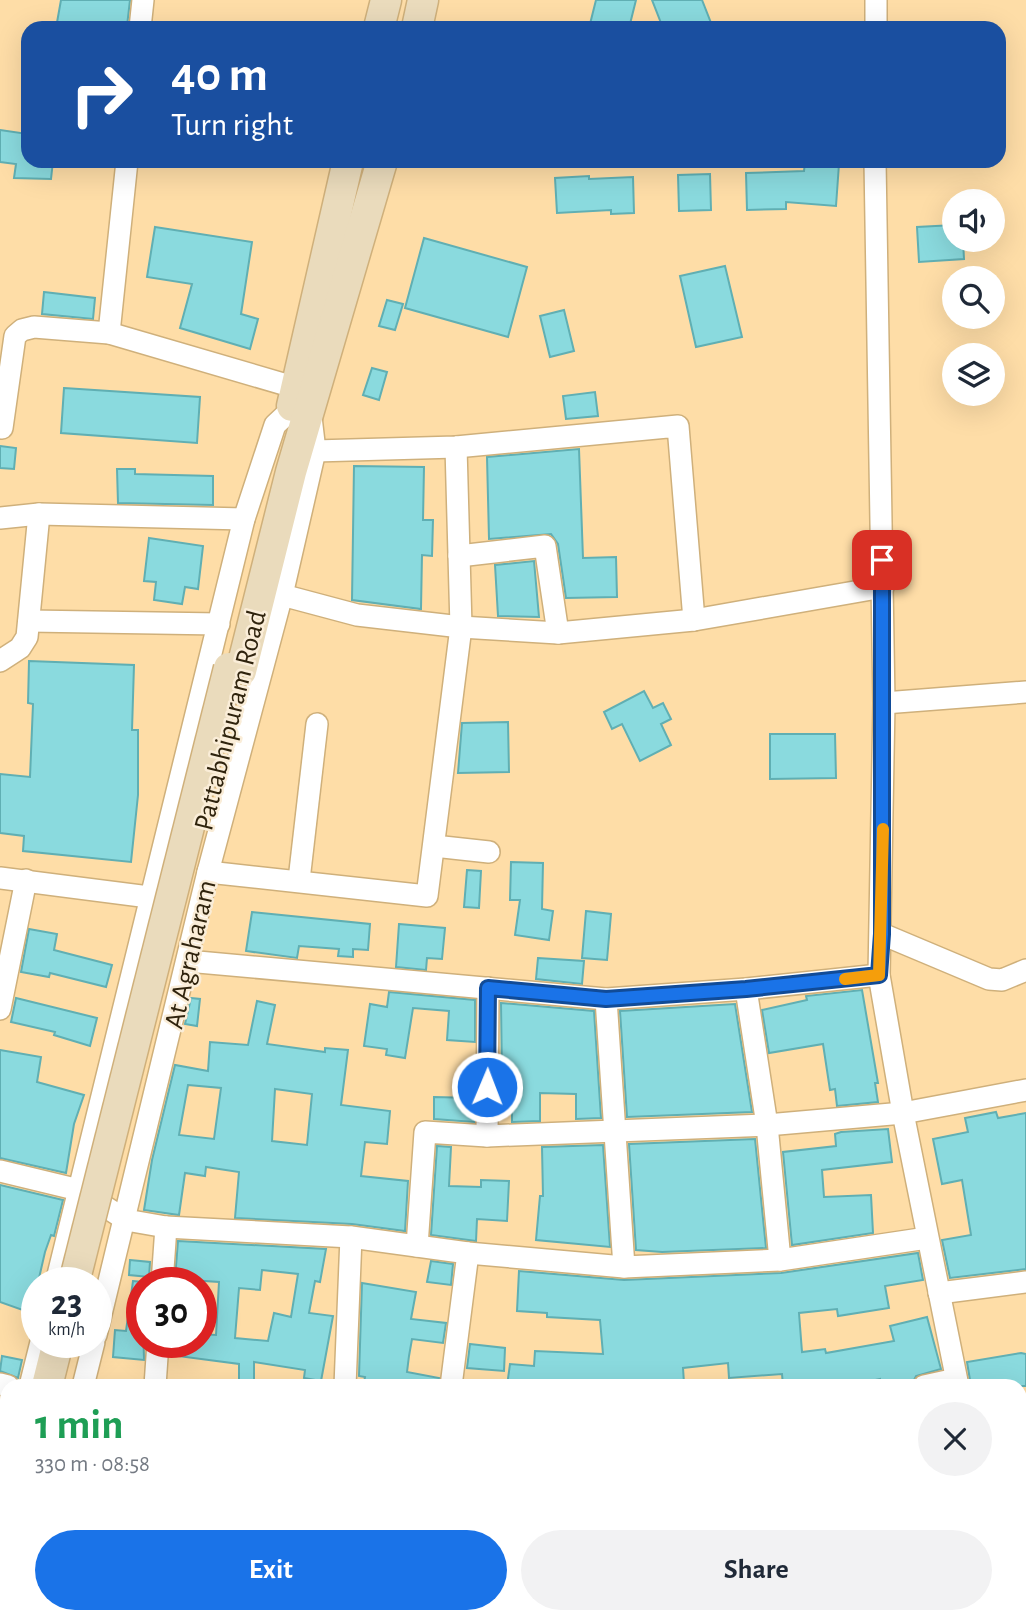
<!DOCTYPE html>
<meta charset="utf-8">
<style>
:root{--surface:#fff;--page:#f2f2f3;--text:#1f2937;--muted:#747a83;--accent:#1a73e8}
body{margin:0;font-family:"Alegreya Sans",sans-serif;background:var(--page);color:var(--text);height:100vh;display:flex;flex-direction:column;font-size:26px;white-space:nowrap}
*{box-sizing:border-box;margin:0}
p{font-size:23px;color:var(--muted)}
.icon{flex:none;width:38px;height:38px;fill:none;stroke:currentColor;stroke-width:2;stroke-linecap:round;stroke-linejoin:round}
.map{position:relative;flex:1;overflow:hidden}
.details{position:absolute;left:0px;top:1379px;width:1027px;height:245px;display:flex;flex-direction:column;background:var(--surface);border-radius:21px 21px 0 0;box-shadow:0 7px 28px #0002}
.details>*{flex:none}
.guide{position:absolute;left:21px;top:21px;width:985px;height:147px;border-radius:21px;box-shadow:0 7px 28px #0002;background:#1a4fa0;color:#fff;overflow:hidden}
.tools{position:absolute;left:942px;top:189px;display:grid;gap:14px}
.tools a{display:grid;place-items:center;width:63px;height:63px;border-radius:50%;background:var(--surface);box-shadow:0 7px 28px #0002;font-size:35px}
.speed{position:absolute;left:21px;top:1267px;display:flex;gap:14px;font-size:35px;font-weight:700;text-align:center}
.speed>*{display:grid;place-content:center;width:91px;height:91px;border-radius:50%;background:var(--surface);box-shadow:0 7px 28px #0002;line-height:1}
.speed small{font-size:18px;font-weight:400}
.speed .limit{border:10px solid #d22;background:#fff;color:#111}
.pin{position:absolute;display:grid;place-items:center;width:60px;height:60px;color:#fff;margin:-30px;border-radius:14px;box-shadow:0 4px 10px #0006}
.me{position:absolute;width:77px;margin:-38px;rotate:1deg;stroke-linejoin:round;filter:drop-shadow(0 0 5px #0008)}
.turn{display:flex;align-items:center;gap:24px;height:147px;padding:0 35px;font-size:32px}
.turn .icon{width:91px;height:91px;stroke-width:2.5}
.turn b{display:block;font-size:49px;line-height:60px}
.round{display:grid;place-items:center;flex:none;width:74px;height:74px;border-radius:37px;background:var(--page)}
.head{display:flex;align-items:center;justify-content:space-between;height:119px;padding:0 35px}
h1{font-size:42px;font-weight:600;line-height:52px;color:#1e9e55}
.action{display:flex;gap:14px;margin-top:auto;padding:14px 35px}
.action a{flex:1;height:80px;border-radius:42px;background:var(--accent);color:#fff;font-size:28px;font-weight:600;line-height:80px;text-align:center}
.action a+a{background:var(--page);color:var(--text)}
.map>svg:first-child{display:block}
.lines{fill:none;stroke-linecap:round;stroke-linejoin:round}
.river{stroke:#a9c9fd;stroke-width:33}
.building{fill:#8adade;stroke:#60afb3;stroke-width:2;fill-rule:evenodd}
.street-casing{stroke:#cfb07b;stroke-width:24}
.secondary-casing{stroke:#cfb07b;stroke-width:33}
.street{stroke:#fff;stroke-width:21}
.secondary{stroke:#eadbbc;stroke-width:30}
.secondary-bridge-casing{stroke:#cfb07b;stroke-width:33;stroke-linecap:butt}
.secondary-bridge{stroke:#eadbbc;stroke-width:30}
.route-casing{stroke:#114b97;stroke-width:18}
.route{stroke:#1a73e8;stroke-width:12}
.slow{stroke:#f59e0b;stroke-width:12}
.labels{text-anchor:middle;stroke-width:5;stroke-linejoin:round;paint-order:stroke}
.street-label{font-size:28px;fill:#2f230d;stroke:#faedd8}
</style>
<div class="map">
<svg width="1026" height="1624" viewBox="0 0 1026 1624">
<rect width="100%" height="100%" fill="#fedda7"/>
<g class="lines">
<g class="river">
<path d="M 1020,1547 L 1026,1544"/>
<path d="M 953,1617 L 955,1624"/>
</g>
</g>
<g class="building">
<path d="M 61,0 L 130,0 L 127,26 L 56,28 Z"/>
<path d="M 596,0 L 636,0 L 629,28 L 589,28 Z"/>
<path d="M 652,0 L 702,0 L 713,28 L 663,28 Z"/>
<path d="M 0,130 L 28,134 L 28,161 L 53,161 L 51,179 L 14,178 L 16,164 L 0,162 Z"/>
<path d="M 805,162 L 839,164 L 836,206 L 786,202 L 786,209 L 747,210 L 746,173 L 804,171 Z"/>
<path d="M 710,174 L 711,210 L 679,211 L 678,175 Z"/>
<path d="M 589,176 L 589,179 L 633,177 L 634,213 L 611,214 L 611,210 L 557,213 L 555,178 Z"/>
<path d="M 954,225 L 954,240 L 963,240 L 964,259 L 919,262 L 917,227 Z"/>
<path d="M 155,227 L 252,242 L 241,314 L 258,319 L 250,349 L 180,328 L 192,284 L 147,277 Z"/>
<path d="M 424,238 L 527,267 L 508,337 L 405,308 Z"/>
<path d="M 725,266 L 742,337 L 696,347 L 680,276 Z"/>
<path d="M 44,292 L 95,298 L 93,319 L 42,314 Z"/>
<path d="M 387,300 L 403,304 L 395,330 L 379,326 Z"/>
<path d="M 564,310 L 574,351 L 550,357 L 540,316 Z"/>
<path d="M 372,368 L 387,372 L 379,400 L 363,395 Z"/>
<path d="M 64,388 L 200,397 L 197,443 L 61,433 Z"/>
<path d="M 595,392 L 598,416 L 566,419 L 563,396 Z"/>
<path d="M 0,446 L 16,448 L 14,469 L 0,468 Z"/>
<path d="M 579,449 L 583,558 L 616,557 L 617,597 L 566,598 L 558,544 L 551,534 L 489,539 L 487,457 Z"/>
<path d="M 354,466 L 424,467 L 423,520 L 433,520 L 432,556 L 422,555 L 421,609 L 352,600 Z"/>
<path d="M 117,469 L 135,469 L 135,474 L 213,476 L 213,505 L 118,503 Z"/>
<path d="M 149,538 L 203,546 L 198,589 L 185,587 L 182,604 L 154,600 L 156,582 L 144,581 Z"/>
<path d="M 534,561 L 539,617 L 498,616 L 495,565 Z"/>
<path d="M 29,661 L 134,665 L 132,730 L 138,730 L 138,795 L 131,862 L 23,851 L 24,836 L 0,833 L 0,774 L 30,777 L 33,704 L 28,703 Z"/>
<path d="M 644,691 L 653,708 L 663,703 L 671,719 L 661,724 L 671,745 L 640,761 L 622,724 L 612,729 L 604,712 Z"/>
<path d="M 508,722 L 509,772 L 458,773 L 462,723 Z"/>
<path d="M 770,734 L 835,734 L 836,778 L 770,779 Z"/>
<path d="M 511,862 L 543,863 L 542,909 L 553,911 L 549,940 L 515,935 L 520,900 L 510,900 Z"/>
<path d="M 467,870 L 481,871 L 479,908 L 464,907 Z"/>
<path d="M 586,911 L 611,914 L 607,960 L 582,958 Z"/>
<path d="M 252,912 L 370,924 L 368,950 L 353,949 L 353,957 L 338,956 L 339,949 L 299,946 L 297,958 L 246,951 Z"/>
<path d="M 399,924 L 445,928 L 442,959 L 427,958 L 426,970 L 396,967 Z"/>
<path d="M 29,929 L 57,934 L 54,950 L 112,965 L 106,987 L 50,973 L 49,977 L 21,972 Z"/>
<path d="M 538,958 L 584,961 L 582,984 L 536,979 Z"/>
<path d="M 862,990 L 878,1083 L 875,1083 L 878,1102 L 837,1106 L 835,1089 L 830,1090 L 823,1044 L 769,1053 L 762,1010 L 807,1000 L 806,996 Z"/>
<path d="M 389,992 L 475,1000 L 475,1042 L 447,1040 L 449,1011 L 413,1008 L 405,1058 L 386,1055 L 387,1049 L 364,1046 L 370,1004 L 387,1007 Z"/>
<path d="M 16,998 L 97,1018 L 90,1046 L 54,1035 L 55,1032 L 11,1022 Z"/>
<path d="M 191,998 L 200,999 L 197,1026 L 185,1024 Z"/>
<path d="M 257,1001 L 275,1005 L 267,1044 L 325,1052 L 325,1048 L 348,1050 L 341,1105 L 390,1111 L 387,1144 L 365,1142 L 361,1176 L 408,1181 L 405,1231 L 352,1224 L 235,1218 L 239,1172 L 206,1167 L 205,1176 L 185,1173 L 179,1215 L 144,1210 L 152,1160 L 175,1065 L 208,1071 L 210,1042 L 248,1045 ZM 188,1085 L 221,1088 L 214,1139 L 179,1135 ZM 275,1089 L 312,1094 L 307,1145 L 272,1141 Z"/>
<path d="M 501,1003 L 594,1011 L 601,1118 L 576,1119 L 576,1094 L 540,1093 L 540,1121 L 512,1122 L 512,1076 L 502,1076 Z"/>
<path d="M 735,1004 L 752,1112 L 627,1117 L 620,1011 Z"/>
<path d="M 0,1050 L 41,1057 L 37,1082 L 84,1095 L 74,1124 L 66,1173 L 0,1158 Z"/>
<path d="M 434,1097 L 474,1098 L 474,1122 L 434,1119 Z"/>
<path d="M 996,1112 L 998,1118 L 1026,1113 L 1026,1269 L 950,1278 L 942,1240 L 971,1235 L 962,1180 L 942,1184 L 933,1139 L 968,1132 L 965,1118 Z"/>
<path d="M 888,1129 L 892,1162 L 822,1170 L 824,1197 L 871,1195 L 873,1233 L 792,1245 L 783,1152 L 836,1146 L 835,1134 L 841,1132 Z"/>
<path d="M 755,1139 L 766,1248 L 662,1252 L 636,1250 L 629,1144 Z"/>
<path d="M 603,1145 L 610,1247 L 536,1240 L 540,1196 L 543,1196 L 542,1147 Z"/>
<path d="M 437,1146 L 451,1147 L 449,1186 L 481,1187 L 481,1180 L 509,1181 L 507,1221 L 477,1219 L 476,1241 L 431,1235 Z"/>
<path d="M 0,1185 L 63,1200 L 54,1236 L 51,1235 L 45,1252 L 31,1313 L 0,1302 Z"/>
<path d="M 178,1241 L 326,1249 L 320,1282 L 315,1281 L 309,1313 L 333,1316 L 321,1381 L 304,1378 L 305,1370 L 254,1362 L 254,1386 L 239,1386 L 239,1364 L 170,1355 L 171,1342 L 201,1342 L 201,1334 L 216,1335 L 219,1282 L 175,1279 ZM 262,1270 L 298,1274 L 291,1317 L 274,1313 L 268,1341 L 235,1338 L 239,1288 L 260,1290 Z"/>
<path d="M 918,1253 L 923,1280 L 885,1286 L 889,1308 L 838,1316 L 837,1309 L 799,1313 L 802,1352 L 825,1349 L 826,1353 L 894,1341 L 890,1326 L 927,1317 L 941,1369 L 916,1376 L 911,1386 L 880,1386 L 880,1379 L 847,1386 L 783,1386 L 782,1374 L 729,1378 L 728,1363 L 683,1368 L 684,1383 L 631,1386 L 630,1380 L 595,1382 L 595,1385 L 507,1386 L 510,1364 L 534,1366 L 535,1351 L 603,1354 L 600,1320 L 547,1317 L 547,1313 L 517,1311 L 519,1271 L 624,1280 L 781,1273 Z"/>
<path d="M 130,1260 L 150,1262 L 149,1277 L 129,1275 Z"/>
<path d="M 431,1261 L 453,1264 L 451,1285 L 427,1282 Z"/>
<path d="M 133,1281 L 142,1282 L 144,1360 L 113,1357 L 115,1330 L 126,1331 Z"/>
<path d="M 362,1283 L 416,1292 L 411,1319 L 446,1323 L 443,1343 L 412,1339 L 409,1356 L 407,1372 L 439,1378 L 438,1386 L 379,1386 L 364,1382 L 365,1377 L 359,1376 Z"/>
<path d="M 470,1344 L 505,1348 L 504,1371 L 467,1368 Z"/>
<path d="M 1021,1353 L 1026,1354 L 1026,1386 L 971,1386 L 967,1362 Z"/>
<path d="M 2,1356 L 22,1360 L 18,1378 L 0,1371 Z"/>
</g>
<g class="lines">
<defs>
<g id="street">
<path d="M 140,28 L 143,0"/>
<path d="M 876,28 L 876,0"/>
<path d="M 875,161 L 884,703 L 879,975 L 903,1113 L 958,1386"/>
<path d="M 109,333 L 127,161"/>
<path d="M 2,428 L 15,336 L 22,330 L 34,327 L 109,333 L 297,388"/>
<path d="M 315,451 L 456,447 L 678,426 L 694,620"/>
<path d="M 0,518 L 39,514 L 244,519"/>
<path d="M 459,556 L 545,546 L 558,633"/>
<path d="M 282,595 L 357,615 L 461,627 L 558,633 L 694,620 L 883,587"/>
<path d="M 29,621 L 219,624"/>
<path d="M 0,661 L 20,648 L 27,637 L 39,514"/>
<path d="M 884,703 L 1026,692"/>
<path d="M 434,846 L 489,852"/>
<path d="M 208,872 L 427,896 L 461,627 L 456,447"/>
<path d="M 0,878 L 149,897"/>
<path d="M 299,880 L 317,724"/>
<path d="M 882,934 L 989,979 L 1002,980 L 1026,970"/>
<path d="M 187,961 L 606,999 L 746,989 L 879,975"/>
<path d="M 746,989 L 767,1125 L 780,1260"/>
<path d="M 606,999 L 624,1267"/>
<path d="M 0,1009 L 26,880"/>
<path d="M 487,1136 L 488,988"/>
<path d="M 0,1171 L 79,1190 L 126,1220 L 166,1227 L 351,1237 L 468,1253 L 624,1267 L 780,1260 L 927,1238"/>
<path d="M 417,1246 L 425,1132 L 487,1136 L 767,1125 L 903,1113 L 1026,1090"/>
<path d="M 56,1283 L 244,519 L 275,425 L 291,410"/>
<path d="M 162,1283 L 166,1227"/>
<path d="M 939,1293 L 1026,1282"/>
<path d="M 96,1335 L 208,872 L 282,595 L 315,451 L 311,417"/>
<path d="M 0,1384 L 8,1386"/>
<path d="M 30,1386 L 41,1342"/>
<path d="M 83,1386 L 94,1342"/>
<path d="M 155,1386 L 158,1342"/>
<path d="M 345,1386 L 351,1237"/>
<path d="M 451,1386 L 468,1253"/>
<path d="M 924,1386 L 956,1379"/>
<path d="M 0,1513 L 7,1483"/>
<path d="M 1020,1518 L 1026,1514"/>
<path d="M 1020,1573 L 1026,1589"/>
<path d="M 515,1617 L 533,1624"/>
<path d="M 771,1617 L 775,1624"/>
<path d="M 867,1617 L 872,1624"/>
<path d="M 940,1617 L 941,1624"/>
<path d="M 18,1624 L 20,1617"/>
</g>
<g id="secondary">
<path d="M 379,28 L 386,0"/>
<path d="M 417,28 L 423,0"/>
<path d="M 292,406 L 348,161"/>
<path d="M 241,671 L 291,472 L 382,161"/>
<path d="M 47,1386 L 58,1342"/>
<path d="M 0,1568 L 7,1541"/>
<path d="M 0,1617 L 7,1589"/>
</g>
</defs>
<use href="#street" class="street-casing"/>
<use href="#secondary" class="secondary-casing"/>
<use href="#street" class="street"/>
<use href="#secondary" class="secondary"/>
<defs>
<path id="secondary-bridge" d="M 74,1283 L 229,668"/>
</defs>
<use href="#secondary-bridge" class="secondary-bridge-casing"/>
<use href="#secondary-bridge" class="secondary-bridge"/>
</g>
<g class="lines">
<defs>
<path id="route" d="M 487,1087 L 488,988 L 606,999 L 746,989 L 879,975 L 882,934 L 882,560"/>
</defs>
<use href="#route" class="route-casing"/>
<use href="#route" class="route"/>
<path class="slow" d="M 845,979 L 879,975 L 883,829"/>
</g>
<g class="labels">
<g class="street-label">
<text transform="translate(229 720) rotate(-76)" y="10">Pattabhipuram Road</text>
<text transform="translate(189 954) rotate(-77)" y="10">At Agraharam</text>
</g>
</g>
</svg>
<div class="tools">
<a><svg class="icon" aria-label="sound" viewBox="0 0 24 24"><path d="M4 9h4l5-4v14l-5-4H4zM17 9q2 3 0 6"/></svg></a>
<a><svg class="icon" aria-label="search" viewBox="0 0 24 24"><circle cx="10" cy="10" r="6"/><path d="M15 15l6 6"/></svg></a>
<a><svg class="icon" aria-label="layers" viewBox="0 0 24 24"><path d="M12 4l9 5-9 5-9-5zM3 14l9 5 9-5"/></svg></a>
</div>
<div class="speed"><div>23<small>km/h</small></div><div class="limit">30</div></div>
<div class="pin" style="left:882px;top:560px;background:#d93025"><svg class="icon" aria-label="arrive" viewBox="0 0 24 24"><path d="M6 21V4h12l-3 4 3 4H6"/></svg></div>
<svg class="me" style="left:487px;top:1087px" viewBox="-20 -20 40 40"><circle r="17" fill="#1a73e8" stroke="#fff" stroke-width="3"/><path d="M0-11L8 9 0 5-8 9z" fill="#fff"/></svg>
<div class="guide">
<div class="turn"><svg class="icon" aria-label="right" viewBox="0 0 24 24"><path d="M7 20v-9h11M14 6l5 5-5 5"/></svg><div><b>40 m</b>Turn right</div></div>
</div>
<section class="details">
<div class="head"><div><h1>1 min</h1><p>330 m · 08:58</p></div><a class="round"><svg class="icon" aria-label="close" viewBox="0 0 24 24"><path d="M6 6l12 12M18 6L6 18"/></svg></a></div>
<div class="action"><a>Exit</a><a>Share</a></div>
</section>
</div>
